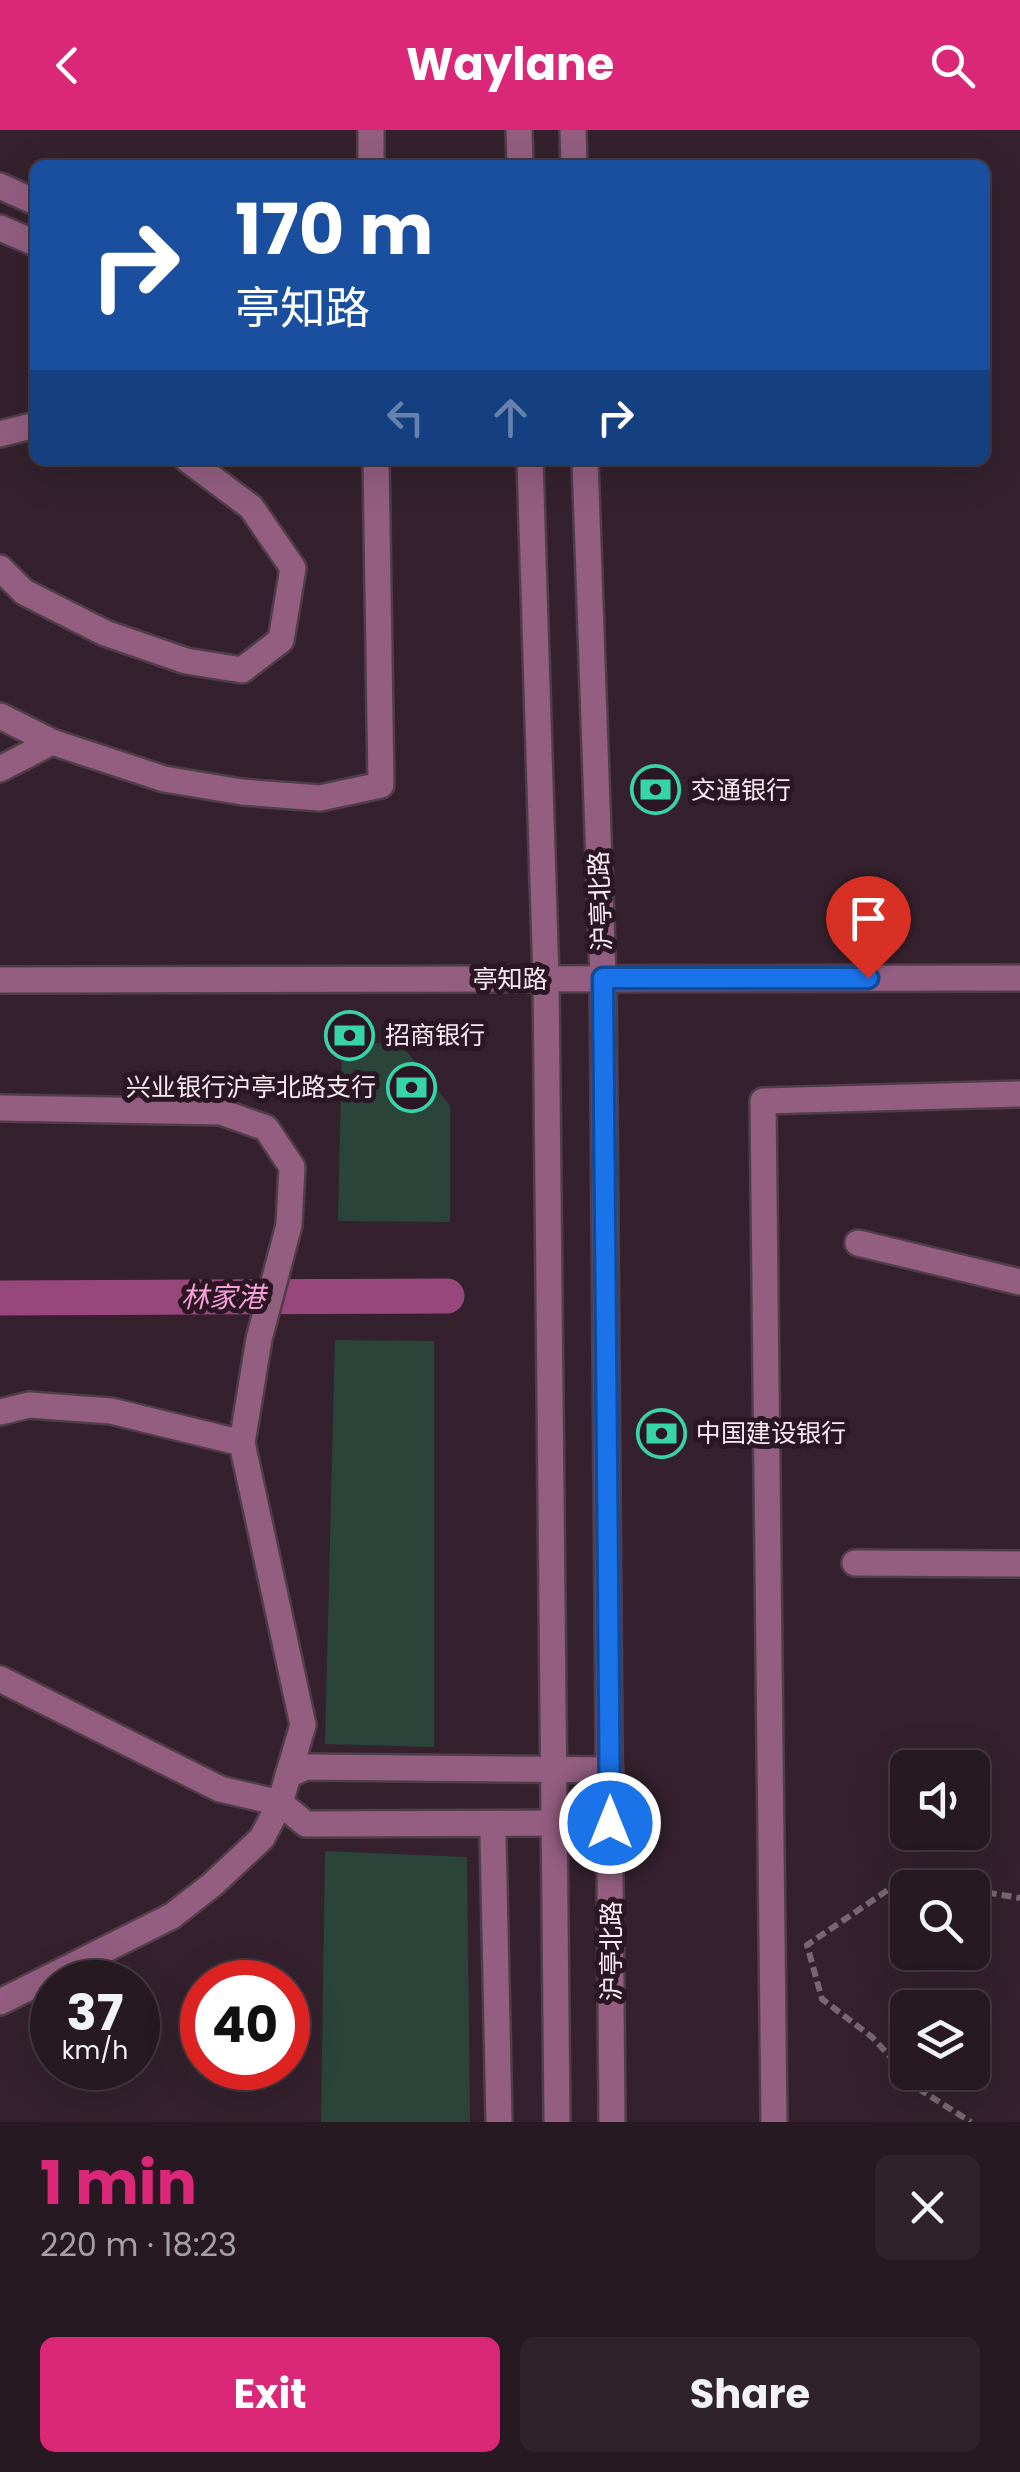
<!DOCTYPE html>
<meta charset="utf-8">
<style>
:root{--surface:#271922;--page:#2f222a;--text:#f1f3f6;--muted:#a4a0a5;--line:#433840;--accent:#db2777}
body{margin:0;font-family:Poppins,"Noto Sans SC",sans-serif;background:var(--page);color:var(--text);height:100vh;display:flex;flex-direction:column;font-size:38px;white-space:nowrap}
*{box-sizing:border-box;margin:0}
p{font-size:32px;color:var(--muted)}
.icon{flex:none;width:55px;height:55px;fill:none;stroke:currentColor;stroke-width:2;stroke-linecap:round;stroke-linejoin:round}
.map{position:relative;height:1992px;overflow:hidden}
.side{display:flex;flex-direction:column;background:var(--surface);flex:1}
.side>*{flex:none}
.top-card{position:absolute;left:30px;top:30px;width:960px;height:305px;border-radius:15px;box-shadow:0 10px 40px #0002,0 0 0 2px var(--line);background:#1a4fa0;color:#fff;overflow:hidden}
.controls{position:absolute;left:890px;top:1620px;display:grid;gap:20px}
.controls a{display:grid;place-items:center;width:100px;height:100px;border-radius:15px;background:var(--surface);box-shadow:0 10px 40px #0002,0 0 0 2px var(--line);font-size:50px}
.speed{position:absolute;left:30px;top:1830px;display:flex;gap:20px;font-size:50px;font-weight:700;text-align:center}
.speed>*{display:grid;place-content:center;width:130px;height:130px;border-radius:50%;background:var(--surface);box-shadow:0 10px 40px #0002,0 0 0 2px var(--line);line-height:1}
.speed small{font-size:25px;font-weight:400}
.speed .limit{border:15px solid #d22;background:#fff;color:#111}
.pin{position:absolute;display:grid;place-items:center;width:85px;height:85px;color:#fff;margin:-102px -42px;border-radius:50% 50% 50% 0;rotate:-45deg;box-shadow:0 0 10px #0007}
.pin .icon{rotate:45deg}
.me{position:absolute;width:110px;margin:-55px;rotate:0deg;stroke-linejoin:round;filter:drop-shadow(0 0 8px #0008)}
.turn{display:flex;align-items:center;gap:35px;height:210px;padding:0 40px;font-size:45px}
.turn .icon{width:130px;height:130px;stroke-width:2.5}
.turn b{display:block;font-size:70px;line-height:85px}
.lanes{display:flex;align-items:center;height:95px;padding:0 40px;background:#0003;justify-content:center;gap:50px;direction:ltr}
.lanes .off{opacity:.35}
.round{display:grid;place-items:center;flex:none;width:105px;height:105px;border-radius:15px;background:var(--page)}
.overview{display:flex;align-items:center;justify-content:space-between;height:170px;padding:0 40px}
h1{font-size:60px;font-weight:700;line-height:75px;color:var(--accent)}
.action{display:flex;gap:20px;margin-top:auto;padding:20px 40px}
.action a{flex:1;height:115px;border-radius:15px;background:var(--accent);color:#fff;font-size:40px;font-weight:700;line-height:115px;text-align:center}
.action a+a{background:var(--page);color:var(--text)}
header{display:flex;justify-content:space-between;align-items:center;height:130px;padding:0 40px;background:var(--accent);color:#fff;font-size:45px;font-weight:700}
.map>svg:first-child{display:block}
.lines{fill:none;stroke-linecap:round;stroke-linejoin:round}
.canal{stroke:#98477d;stroke-width:35}
.building{fill:#2a443a}
.minor-casing{stroke:#503d49;stroke-width:30}
.path{stroke:#786771;stroke-width:6;stroke-dasharray:10 5;stroke-linecap:butt}
.minor{stroke:#935e80;stroke-width:25}
.route-casing{stroke:#114b97;stroke-width:25}
.route{stroke:#1a73e8;stroke-width:18}
.labels{text-anchor:middle;stroke-width:10;stroke-linejoin:round;paint-order:stroke}
.poi-label{font-size:25px;fill:#faecf4;stroke:#2a1723;text-anchor:start}
.street-label{font-size:25px;fill:#faecf4;stroke:#2a1723}
.water-label{font-size:28px;font-style:italic;fill:#f79fd7;stroke:#2a1723}
</style>
<header><svg class="icon" aria-label="back" viewBox="0 0 24 24"><path d="M15 5l-7 7 7 7"/></svg>Waylane<svg class="icon" aria-label="search" viewBox="0 0 24 24"><circle cx="10" cy="10" r="6"/><path d="M15 15l6 6"/></svg></header>
<div class="map">
<svg width="1020" height="1992" viewBox="0 0 1020 1992">
<rect width="100%" height="100%" fill="#34212d"/>
<g class="lines">
<path class="canal" d="M 0,1168 L 447,1166"/>
</g>
<g class="building">
<path d="M 342,912 L 401,914 L 450,976 L 450,1092 L 338,1091 Z"/>
<path d="M 335,1210 L 434,1211 L 434,1617 L 325,1614 Z"/>
<path d="M 325,1721 L 467,1727 L 470,1992 L 321,1992 Z"/>
</g>
<g class="lines">
<defs>
<g id="minor">
<path d="M 371,0 L 371,35"/>
<path d="M 519,0 L 520,35"/>
<path d="M 573,0 L 574,35"/>
<path d="M 0,56 L 35,72"/>
<path d="M 0,98 L 35,113"/>
<path d="M 0,304 L 35,295"/>
<path d="M 530,330 L 546,850 L 557,1992"/>
<path d="M 585,330 L 603,848 L 612,1992"/>
<path d="M 0,438 L 24,462 L 105,503 L 186,531 L 242,540 L 281,510 L 293,438 L 251,377 L 188,330"/>
<path d="M 0,586 L 52,612 L 164,649 L 242,662 L 320,668 L 381,655 L 376,330"/>
<path d="M 0,639 L 52,612"/>
<path d="M 0,850 L 1020,848"/>
<path d="M 0,978 L 221,982 L 266,998 L 292,1037 L 289,1095 L 259,1209 L 242,1313 L 303,1595 L 280,1673 L 262,1708 L 213,1754 L 172,1786 L 0,1872"/>
<path d="M 858,1113 L 1020,1152"/>
<path d="M 0,1282 L 29,1275 L 111,1281 L 242,1313"/>
<path d="M 855,1433 L 1020,1434"/>
<path d="M 0,1549 L 220,1659 L 280,1673 L 306,1694 L 610,1693"/>
<path d="M 288,1645 L 306,1637 L 610,1640"/>
<path d="M 493,1705 L 499,1992"/>
<path d="M 774,1992 L 763,971 L 1020,964"/>
</g>
</defs>
<use href="#minor" class="minor-casing"/>
<g class="path">
<path d="M 958,1758 L 904,1749 L 807,1815 L 822,1869 L 872,1907 L 922,1961 L 971,1992"/>
<path d="M 972,1760 L 1020,1768"/>
</g>
<use href="#minor" class="minor"/>
</g>
<g class="lines">
<defs>
<path id="route" d="M 610,1693 L 603,848 L 868,848"/>
</defs>
<use href="#route" class="route-casing"/>
<use href="#route" class="route"/>
</g>
<defs>
<symbol id="bank-ring" viewBox="-11 -11 22 22"><circle r="9.5" fill="#2a1723" stroke="#36d4a7" stroke-width="1.5"/><path d="M-6-4H6V4H-6ZM0-2.3a2.3 2.3 0 1 0 0 4.6a2.3 2.3 0 1 0 0-4.6Z" fill="#36d4a7"/></symbol>
</defs>
<g fill-rule="evenodd">
<use href="#bank-ring" x="628" y="632" width="55" height="55"/>
<use href="#bank-ring" x="322" y="878" width="55" height="55"/>
<use href="#bank-ring" x="384" y="930" width="55" height="55"/>
<use href="#bank-ring" x="634" y="1276" width="55" height="55"/>
</g>
<g class="labels">
<g class="poi-label">
<text x="691" y="669">交通银行</text>
<text x="385" y="914">招商银行</text>
<text x="376" y="966" text-anchor="end">兴业银行沪亭北路支行</text>
<text x="696" y="1312">中国建设银行</text>
</g>
<g class="street-label">
<text transform="translate(600 771) rotate(-92)" y="9">沪亭北路</text>
<text x="510" y="858">亭知路</text>
<text transform="translate(611 1821) rotate(-90)" y="9">沪亭北路</text>
</g>
<g class="water-label">
<text x="223" y="1177">林家港</text>
</g>
</g>
</svg>
<div class="controls">
<a><svg class="icon" aria-label="sound" viewBox="0 0 24 24"><path d="M4 9h4l5-4v14l-5-4H4zM17 9q2 3 0 6"/></svg></a>
<a><svg class="icon" aria-label="search" viewBox="0 0 24 24"><circle cx="10" cy="10" r="6"/><path d="M15 15l6 6"/></svg></a>
<a><svg class="icon" aria-label="layers" viewBox="0 0 24 24"><path d="M12 4l9 5-9 5-9-5zM3 14l9 5 9-5"/></svg></a>
</div>
<div class="speed"><div>37<small>km/h</small></div><div class="limit">40</div></div>
<div class="pin" style="left:868px;top:848px;background:#d93025"><svg class="icon" aria-label="arrive" viewBox="0 0 24 24"><path d="M6 21V4h12l-3 4 3 4H6"/></svg></div>
<svg class="me" style="left:610px;top:1693px" viewBox="-20 -20 40 40"><circle r="17" fill="#1a73e8" stroke="#fff" stroke-width="3"/><path d="M0-11L8 9 0 5-8 9z" fill="#fff"/></svg>
<div class="top-card">
<div class="turn"><svg class="icon" aria-label="right" viewBox="0 0 24 24"><path d="M7 20v-9h11M14 6l5 5-5 5"/></svg><div><b>170 m</b>亭知路</div></div>
<div class="lanes"><svg class="icon off" aria-label="left" viewBox="0 0 24 24"><path d="M17 20v-9H6M10 6l-5 5 5 5"/></svg><svg class="icon off" aria-label="ahead" viewBox="0 0 24 24"><path d="M12 20V5M6 11l6-6 6 6"/></svg><svg class="icon" aria-label="right" viewBox="0 0 24 24"><path d="M7 20v-9h11M14 6l5 5-5 5"/></svg></div>
</div>
</div>
<section class="side">
<div class="overview"><div><h1>1 min</h1><p>220 m · 18:23</p></div><a class="round"><svg class="icon" aria-label="close" viewBox="0 0 24 24"><path d="M6 6l12 12M18 6L6 18"/></svg></a></div>
<div class="action"><a>Exit</a><a>Share</a></div>
</section>
